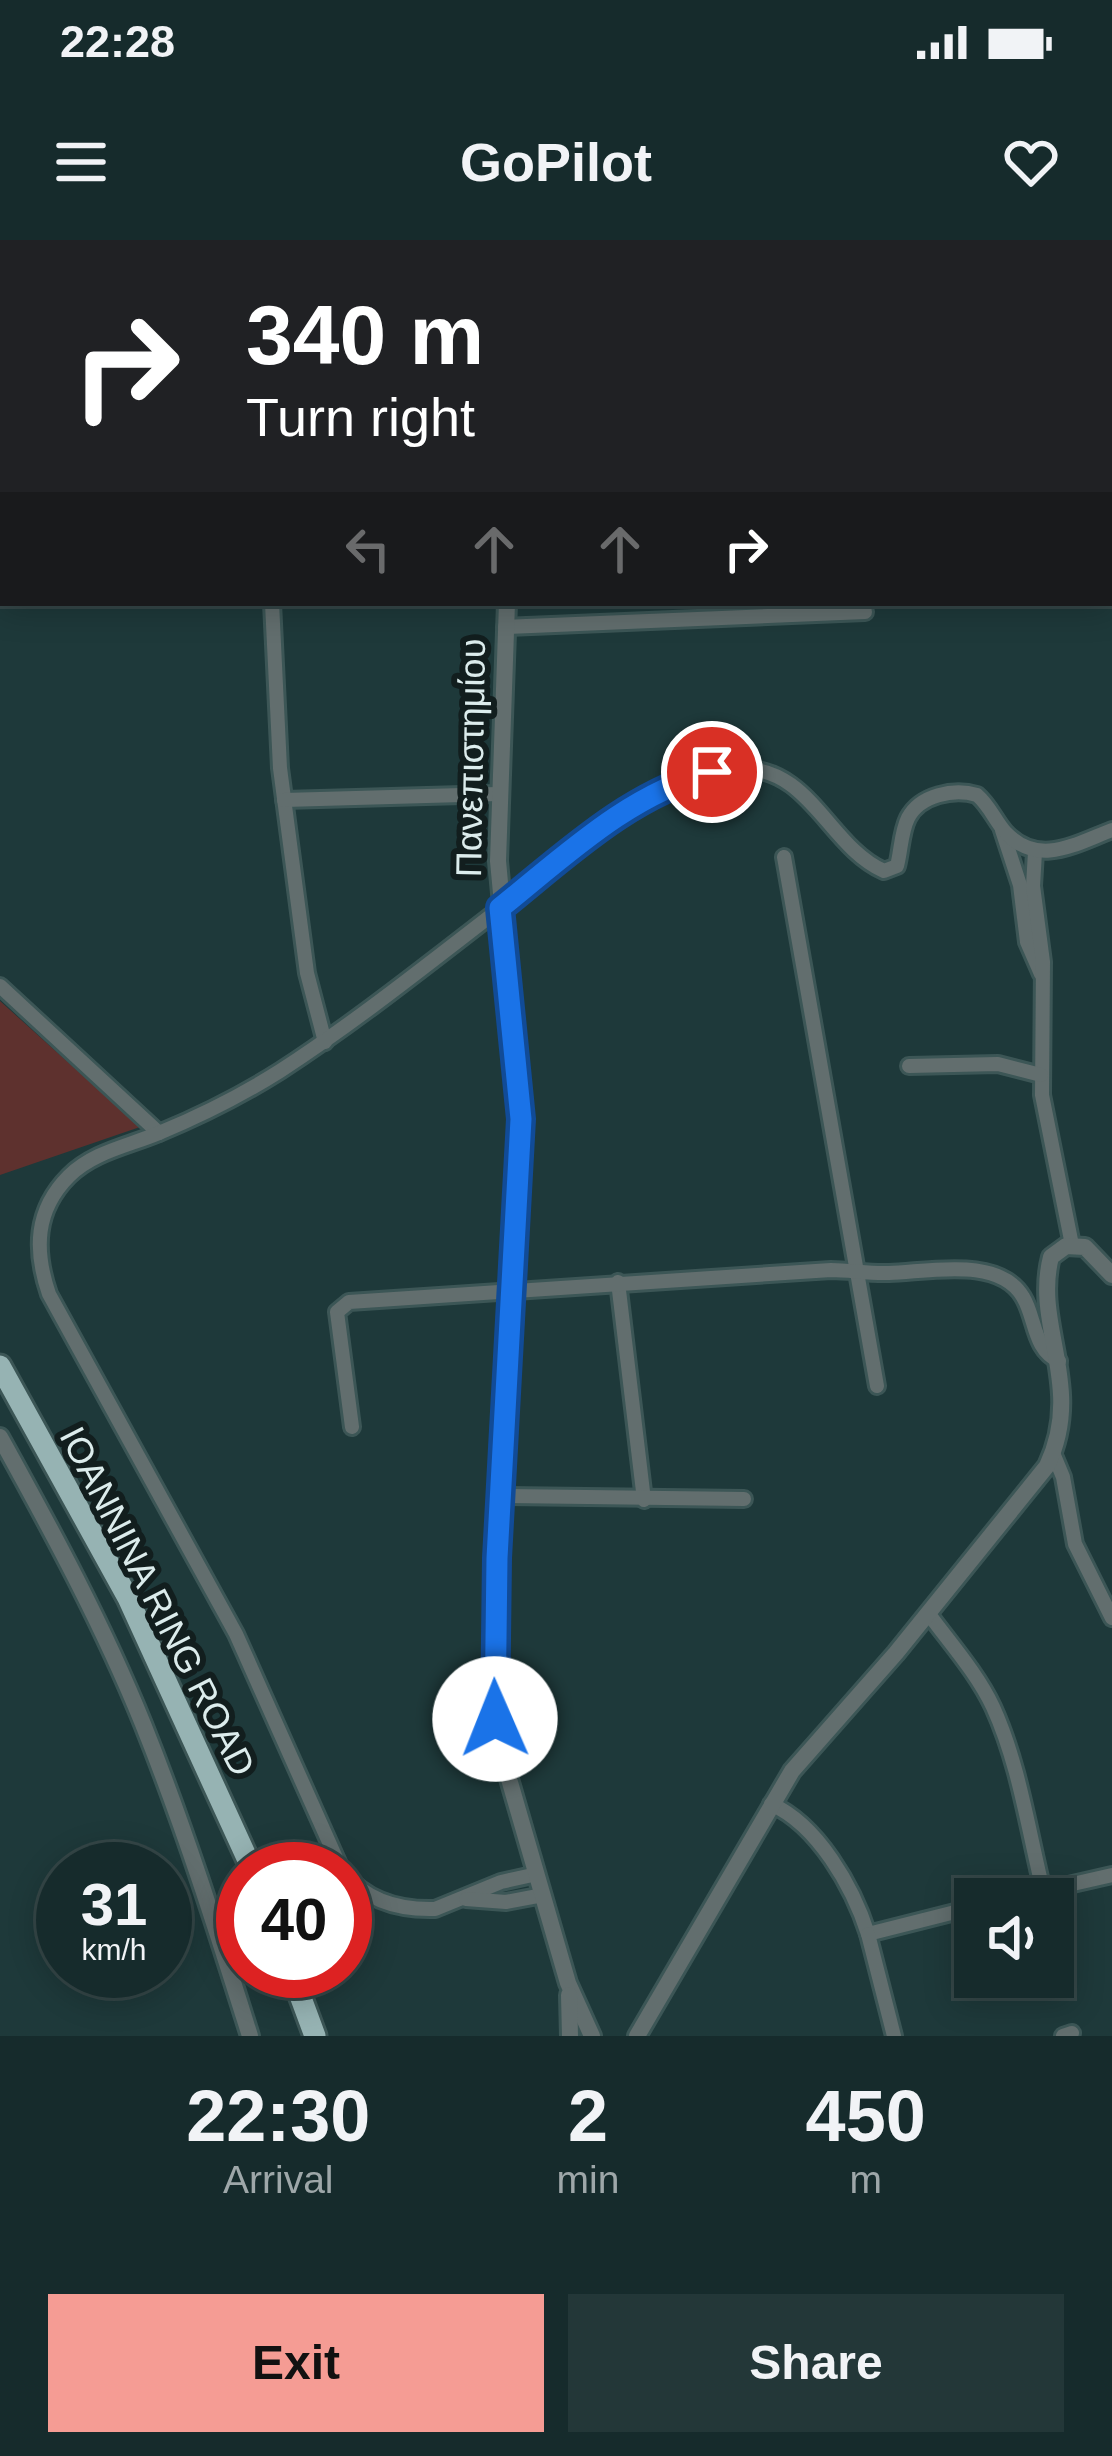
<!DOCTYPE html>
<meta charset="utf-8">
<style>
:root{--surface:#162b2c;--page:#233738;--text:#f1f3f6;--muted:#9ea7a9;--line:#354748;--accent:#f59c94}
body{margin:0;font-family:Helvetica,sans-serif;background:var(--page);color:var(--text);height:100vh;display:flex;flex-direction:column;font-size:45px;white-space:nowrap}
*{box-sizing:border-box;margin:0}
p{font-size:39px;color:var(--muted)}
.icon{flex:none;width:66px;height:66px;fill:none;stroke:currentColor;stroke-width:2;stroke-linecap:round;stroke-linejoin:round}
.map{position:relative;height:1796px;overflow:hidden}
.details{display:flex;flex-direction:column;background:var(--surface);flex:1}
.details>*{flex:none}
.top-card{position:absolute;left:0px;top:0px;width:1113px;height:366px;box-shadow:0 6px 30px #0003,0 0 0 3px var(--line);background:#202124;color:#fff;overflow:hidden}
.buttons{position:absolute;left:954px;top:1638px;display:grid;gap:24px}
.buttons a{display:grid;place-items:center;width:120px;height:120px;border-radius:0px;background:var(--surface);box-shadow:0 6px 30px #0003,0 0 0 3px var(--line);font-size:60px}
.speed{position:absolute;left:36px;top:1602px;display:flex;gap:24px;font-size:60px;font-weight:700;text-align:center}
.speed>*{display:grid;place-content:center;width:156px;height:156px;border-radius:50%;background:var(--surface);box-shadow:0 6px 30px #0003,0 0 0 3px var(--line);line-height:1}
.speed small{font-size:30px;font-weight:400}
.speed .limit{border:18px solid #d22;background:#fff;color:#111}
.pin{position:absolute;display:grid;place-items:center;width:102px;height:102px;color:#fff;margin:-51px;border:6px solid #fff;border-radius:50%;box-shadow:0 3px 12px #0007}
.me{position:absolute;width:132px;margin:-66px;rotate:359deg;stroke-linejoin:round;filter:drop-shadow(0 0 9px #0008)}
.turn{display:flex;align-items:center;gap:42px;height:252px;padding:0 48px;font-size:54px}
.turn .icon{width:156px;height:156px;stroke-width:2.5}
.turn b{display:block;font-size:84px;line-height:102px}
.lanes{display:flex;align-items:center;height:114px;padding:0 48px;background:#0003;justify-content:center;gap:60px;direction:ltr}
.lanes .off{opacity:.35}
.eta{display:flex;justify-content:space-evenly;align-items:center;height:204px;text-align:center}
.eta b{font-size:72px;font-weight:800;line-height:84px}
.action{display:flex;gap:24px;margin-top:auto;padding:24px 48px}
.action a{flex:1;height:138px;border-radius:0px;background:var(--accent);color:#111;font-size:48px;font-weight:800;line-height:138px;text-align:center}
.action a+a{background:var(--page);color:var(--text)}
.status{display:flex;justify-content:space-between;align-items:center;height:84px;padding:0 60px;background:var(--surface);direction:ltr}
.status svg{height:33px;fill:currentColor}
header{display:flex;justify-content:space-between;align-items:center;height:156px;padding:0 48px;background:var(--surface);font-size:54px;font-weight:800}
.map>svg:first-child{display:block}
.green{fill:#5e312e}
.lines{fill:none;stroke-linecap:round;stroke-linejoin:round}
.minor-casing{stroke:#3c5656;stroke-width:20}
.tertiary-casing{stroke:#3c5656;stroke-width:22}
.trunk-casing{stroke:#3c5656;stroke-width:27}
.minor{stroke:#626e6e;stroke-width:14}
.tertiary{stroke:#626e6e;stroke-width:16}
.trunk{stroke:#96b3b3;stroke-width:21}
.route-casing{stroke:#114b97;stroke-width:30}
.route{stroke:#1a73e8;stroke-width:21}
.labels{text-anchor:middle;stroke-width:12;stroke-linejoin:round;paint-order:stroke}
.street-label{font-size:36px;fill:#dcecec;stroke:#121e1e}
</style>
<div class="status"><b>22:28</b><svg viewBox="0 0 49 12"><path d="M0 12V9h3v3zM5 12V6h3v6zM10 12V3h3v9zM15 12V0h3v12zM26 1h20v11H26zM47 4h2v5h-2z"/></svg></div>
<header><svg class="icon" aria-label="menu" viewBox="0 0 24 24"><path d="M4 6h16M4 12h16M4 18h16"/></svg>GoPilot<svg class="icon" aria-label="heart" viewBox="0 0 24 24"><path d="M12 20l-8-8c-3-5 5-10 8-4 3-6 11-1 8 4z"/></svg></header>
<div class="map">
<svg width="1112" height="1796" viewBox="0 0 1112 1796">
<rect width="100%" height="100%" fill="#1e393a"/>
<path class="green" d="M 0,761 L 140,887 L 0,935 Z"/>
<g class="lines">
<defs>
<g id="minor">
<path d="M 422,0 L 431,3"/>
<path d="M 668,0 L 669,3"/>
<path d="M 848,0 L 848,3"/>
<path d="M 1108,0 L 1112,3"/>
<path d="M 286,3 L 287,0"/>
<path d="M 1026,3 L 1026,0"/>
<path d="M 272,363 L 280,528 L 307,733 L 325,802"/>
<path d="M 505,387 L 865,372"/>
<path d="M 284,560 L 498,554"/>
<path d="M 1002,590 L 1020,645 L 1027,702 L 1041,734"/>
<path d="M 1035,612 L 1033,646 L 1043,722 L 1042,855 L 1072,1005"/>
<path d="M 784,617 L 877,1146"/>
<path d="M 0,746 L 159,893"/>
<path d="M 909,826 L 998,824 L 1041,835"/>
<path d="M 618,1042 L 644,1260"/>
<path d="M 352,1187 L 337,1072 L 349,1062 L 831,1030 C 850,1030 870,1034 889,1033 C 928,1032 999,1016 1023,1057 C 1036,1078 1033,1110 1059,1121"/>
<path d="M 1053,1213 L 1063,1237 L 1075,1304 L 1112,1378"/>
<path d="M 500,1256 L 744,1259"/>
<path d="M 928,1373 C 950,1403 977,1433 993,1467 C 1019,1524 1028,1589 1043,1650"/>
<path d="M 771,1564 C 818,1585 853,1647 868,1694 L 975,1667"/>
<path d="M 341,1629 L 236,1394 L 49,1054 C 34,1010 35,970 69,936 C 93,912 128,906 159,893 C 200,876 242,855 280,831 C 354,783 423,728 493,674 C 566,617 642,532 740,529 C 810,526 829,607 884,631 L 897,626 C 901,611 901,592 908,578 C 920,555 954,548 977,555 C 990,566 995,581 1006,593 C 1039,627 1075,604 1112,590"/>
<path d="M 345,1634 C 368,1662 400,1670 435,1669 L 501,1642 L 537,1634"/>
<path d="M 466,1659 L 506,1662 L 543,1655"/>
<path d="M 1007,1659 L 1112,1635"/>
<path d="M 868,1694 L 894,1796"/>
<path d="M 1063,1796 L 1072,1793"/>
</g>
<g id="tertiary">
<path d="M 574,3 L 575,0"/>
<path d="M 507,363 L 498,621 L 522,879 L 497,1318 L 495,1479 L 507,1532 L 568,1743 L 592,1796"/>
<path d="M 0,1197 C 52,1291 103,1385 143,1484 C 184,1586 217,1691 250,1796"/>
<path d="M 569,1755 L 570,1796"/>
<path d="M 637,1796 L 792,1531 L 896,1413 L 1047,1226 C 1085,1146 1033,1086 1051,1017 L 1066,1006 L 1085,1007 L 1112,1035"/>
</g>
<g id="trunk">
<path d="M 0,1126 L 128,1358 L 252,1629"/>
<path d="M 291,1731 L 315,1796"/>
</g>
</defs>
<use href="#minor" class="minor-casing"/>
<use href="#tertiary" class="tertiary-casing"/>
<use href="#trunk" class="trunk-casing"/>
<use href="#minor" class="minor"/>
<use href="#tertiary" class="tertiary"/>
<use href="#trunk" class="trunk"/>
</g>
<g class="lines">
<defs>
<path id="route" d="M 495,1479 L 497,1318 L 521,879 L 500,668 C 566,615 629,554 712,532"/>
</defs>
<use href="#route" class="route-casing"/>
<use href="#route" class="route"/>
</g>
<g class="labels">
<g class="street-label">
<text transform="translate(470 518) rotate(-89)" y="13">Πανεπιστημίου</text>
<text transform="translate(158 1361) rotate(63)" y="13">IOANNINA RING ROAD</text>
</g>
</g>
</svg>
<div class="buttons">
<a><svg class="icon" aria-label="sound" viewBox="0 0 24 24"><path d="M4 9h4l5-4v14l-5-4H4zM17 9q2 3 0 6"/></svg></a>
</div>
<div class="speed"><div>31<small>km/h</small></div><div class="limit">40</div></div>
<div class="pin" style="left:712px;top:532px;background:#d93025"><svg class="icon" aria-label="arrive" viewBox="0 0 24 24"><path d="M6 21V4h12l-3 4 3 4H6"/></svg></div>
<svg class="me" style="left:495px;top:1479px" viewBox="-20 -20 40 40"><circle r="19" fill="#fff"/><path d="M0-13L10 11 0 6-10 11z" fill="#1a73e8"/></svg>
<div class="top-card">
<div class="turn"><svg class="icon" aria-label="right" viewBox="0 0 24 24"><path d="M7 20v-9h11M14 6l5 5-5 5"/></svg><div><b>340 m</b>Turn right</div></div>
<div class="lanes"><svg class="icon off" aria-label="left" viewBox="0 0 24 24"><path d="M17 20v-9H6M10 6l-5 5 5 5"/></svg><svg class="icon off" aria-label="ahead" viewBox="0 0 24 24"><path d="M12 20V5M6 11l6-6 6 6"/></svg><svg class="icon off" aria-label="ahead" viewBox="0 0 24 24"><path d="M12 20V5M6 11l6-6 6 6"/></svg><svg class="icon" aria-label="right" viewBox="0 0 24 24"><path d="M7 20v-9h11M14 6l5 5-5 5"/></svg></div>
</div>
</div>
<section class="details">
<div class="eta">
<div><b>22:30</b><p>Arrival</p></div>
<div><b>2</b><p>min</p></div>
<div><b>450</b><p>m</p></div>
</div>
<div class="action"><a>Exit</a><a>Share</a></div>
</section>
